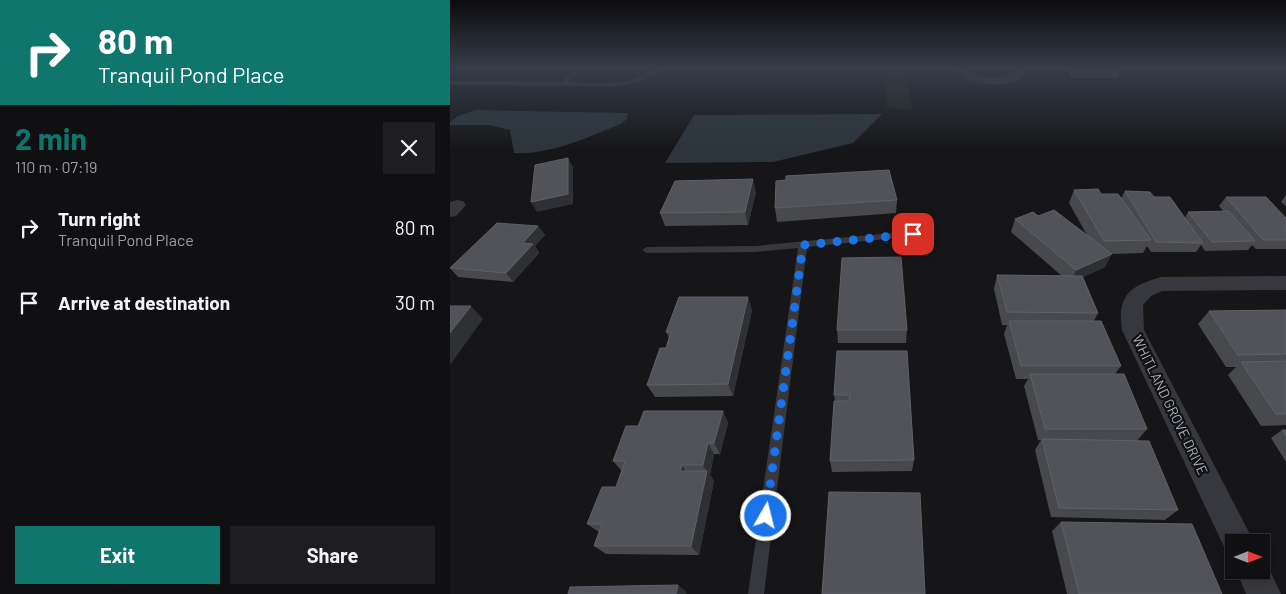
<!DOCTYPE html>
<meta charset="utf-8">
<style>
:root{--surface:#101012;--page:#1e1e20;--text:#f1f3f6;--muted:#9c9d9f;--line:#303032;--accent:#0f766e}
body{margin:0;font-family:Barlow,sans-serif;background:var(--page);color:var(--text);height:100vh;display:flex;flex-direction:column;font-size:19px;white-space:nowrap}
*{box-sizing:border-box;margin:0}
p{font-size:16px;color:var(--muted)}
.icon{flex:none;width:28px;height:28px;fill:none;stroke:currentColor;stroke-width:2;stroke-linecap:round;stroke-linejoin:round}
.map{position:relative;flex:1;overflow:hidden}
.side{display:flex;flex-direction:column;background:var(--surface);width:450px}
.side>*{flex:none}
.guide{background:#0f766e;color:#fff;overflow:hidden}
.needle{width:32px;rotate:90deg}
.fabs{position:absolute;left:775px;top:534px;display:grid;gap:10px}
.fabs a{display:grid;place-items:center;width:45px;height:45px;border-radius:0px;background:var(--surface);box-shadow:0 2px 8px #0003,0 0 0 1px var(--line);font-size:25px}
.pin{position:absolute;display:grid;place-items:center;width:42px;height:42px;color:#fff;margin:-21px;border-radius:10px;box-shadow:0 2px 8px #0006}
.me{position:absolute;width:55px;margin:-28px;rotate:8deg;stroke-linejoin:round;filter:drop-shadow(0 0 4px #0008)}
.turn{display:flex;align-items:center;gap:18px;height:105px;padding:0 15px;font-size:22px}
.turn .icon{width:65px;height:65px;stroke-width:2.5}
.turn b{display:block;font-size:35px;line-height:42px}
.round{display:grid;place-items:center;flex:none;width:52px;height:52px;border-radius:0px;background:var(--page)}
.headline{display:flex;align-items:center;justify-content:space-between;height:85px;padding:0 15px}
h1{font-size:30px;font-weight:700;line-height:38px;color:var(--accent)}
.cta{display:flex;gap:10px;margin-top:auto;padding:10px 15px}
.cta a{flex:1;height:58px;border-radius:0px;background:var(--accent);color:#fff;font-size:20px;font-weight:700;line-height:58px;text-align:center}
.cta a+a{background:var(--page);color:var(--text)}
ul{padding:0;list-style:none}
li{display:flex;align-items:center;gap:15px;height:75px;padding:0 15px}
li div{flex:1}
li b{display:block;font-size:19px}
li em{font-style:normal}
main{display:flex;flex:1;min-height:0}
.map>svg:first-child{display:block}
.green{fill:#1e261f}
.water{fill:#2c353c}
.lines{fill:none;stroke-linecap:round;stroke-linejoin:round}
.service{fill:#37383d;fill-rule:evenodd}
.minor{fill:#37383d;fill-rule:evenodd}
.wall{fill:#47494d}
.shaded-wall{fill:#2f3033}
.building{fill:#525359;stroke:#5f6168}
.route{stroke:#1a73e8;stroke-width:9;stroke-dasharray:0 16.2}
.labels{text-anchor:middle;stroke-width:4.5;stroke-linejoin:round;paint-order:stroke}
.street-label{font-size:14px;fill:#a8adb8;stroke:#111113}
</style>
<main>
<section class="side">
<div class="guide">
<div class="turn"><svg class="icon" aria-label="right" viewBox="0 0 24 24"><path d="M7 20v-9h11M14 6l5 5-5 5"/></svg><div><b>80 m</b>Tranquil Pond Place</div></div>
</div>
<div class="headline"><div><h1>2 min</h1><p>110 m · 07:19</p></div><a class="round"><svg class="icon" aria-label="close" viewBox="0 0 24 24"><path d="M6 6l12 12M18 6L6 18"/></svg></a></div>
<ul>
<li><svg class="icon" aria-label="right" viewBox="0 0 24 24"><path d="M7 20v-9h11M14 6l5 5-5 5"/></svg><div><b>Turn right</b><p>Tranquil Pond Place</p></div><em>80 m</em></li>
<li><svg class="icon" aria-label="arrive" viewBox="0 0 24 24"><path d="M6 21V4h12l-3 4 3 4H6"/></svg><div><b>Arrive at destination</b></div><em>30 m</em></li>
</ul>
<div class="cta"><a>Exit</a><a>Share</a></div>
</section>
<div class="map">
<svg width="836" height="594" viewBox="0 0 836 594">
<rect width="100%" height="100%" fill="#161618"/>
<path class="green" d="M 436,68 L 455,68 L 462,110 L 437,108 Z"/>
<g class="water">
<path d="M 26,110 L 178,113 L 177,119 L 171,124 C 138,137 101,155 64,153 L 60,130 L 40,125 L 0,125 L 0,122 L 8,116 Z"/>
<path d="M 432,114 L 403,143 L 323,162 L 215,163 L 244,115 Z"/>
</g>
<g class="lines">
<g class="service">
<path d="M 4,68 L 10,68 L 0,74 L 0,70 Z"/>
<path d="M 127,68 L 133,68 L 118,82 C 138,83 158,85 177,81 C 189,79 204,67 214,68 C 200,80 182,84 165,86 L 0,85 L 0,81 L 112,82 Z"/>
<path d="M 463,231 L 467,234 L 466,236 L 357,247 L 314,594 L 298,594 L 348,248 L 305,252 L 197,253 L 192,250 L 197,247 L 305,246 Z"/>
</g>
<g class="minor">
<path d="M 503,68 C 517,67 514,70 525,75 C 538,80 554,77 565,71 L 565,68 L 577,68 L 577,73 C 561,91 517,87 503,68 Z"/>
<path d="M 7,200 L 13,201 L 16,205 L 6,216 L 0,217 L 0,202 Z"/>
<path d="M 836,276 L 836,290 L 712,291 L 701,296 L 693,305 L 694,330 L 804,542 L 784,542 L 784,556 L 777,553 L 672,330 C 667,295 680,286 711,277 Z"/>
<path d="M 811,557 L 814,558 L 831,594 L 796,594 L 786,570 L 811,570 Z"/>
</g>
</g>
<g class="wall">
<path d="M 614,68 L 669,68 L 671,70 L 668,78 L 622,78 L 616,69 Z"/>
<path d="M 624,190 L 671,198 L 675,191 L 704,197 L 735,218 L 738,212 L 774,212 L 769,206 L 776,197 L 836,218 L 836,249 L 806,249 L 802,245 L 798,250 L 755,251 L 751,245 L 746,252 L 701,252 L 697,246 L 693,253 L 661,254 L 655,267 L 633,277 L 648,313 L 644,321 L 671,366 L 665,374 L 697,429 L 687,441 L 728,510 L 715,520 L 601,517 L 585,450 L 591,440 L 588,440 L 574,386 L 578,379 L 566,379 L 554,334 L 557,325 L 552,325 L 544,289 L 547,275 L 612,276 L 561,232 L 565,219 L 588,216 L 637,235 L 619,203 Z"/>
<path d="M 306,192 L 298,225 L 215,226 L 210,213 Z"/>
<path d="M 836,195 L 836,206 L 831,202 Z"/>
<path d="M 447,200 L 446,213 L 327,222 L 325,208 Z"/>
<path d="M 88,226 L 95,235 L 85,246 L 89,253 L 63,282 L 8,277 L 0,268 Z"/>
<path d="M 302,310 L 283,396 L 205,397 L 197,385 L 216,348 L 219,338 L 216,332 Z"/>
<path d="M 836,310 L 836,425 L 811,426 L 778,375 L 786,367 L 776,367 L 748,324 L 759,311 Z"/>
<path d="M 387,330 L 457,330 L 456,343 L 388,343 Z"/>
<path d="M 387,351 L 464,460 L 462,471 L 382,472 L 380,461 L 385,401 L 384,395 Z"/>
<path d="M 273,411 L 278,423 L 270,454 L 264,454 L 260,475 L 264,481 L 249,555 L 156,554 L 144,546 L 149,532 L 137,524 L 166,487 L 172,471 L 163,461 L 188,426 Z"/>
<path d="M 832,430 L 836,430 L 836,462 L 821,438 Z"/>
<path d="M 611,522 L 772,594 L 617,594 L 602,531 Z"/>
</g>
<g class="shaded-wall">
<path d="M 118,158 L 123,167 L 123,204 L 87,212 L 81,202 Z"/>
<path d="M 303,179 L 306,192 L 298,225 L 295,212 Z"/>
<path d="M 88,226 L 95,235 L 85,246 L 89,253 L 63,282 L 56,273 L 73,243 Z"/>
<path d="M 662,254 L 655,267 L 620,283 L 626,270 Z"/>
<path d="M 298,297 L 302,310 L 283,396 L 278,384 Z"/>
<path d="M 21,306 L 33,319 L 0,365 L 0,333 Z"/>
<path d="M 273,411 L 278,423 L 270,454 L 264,443 Z"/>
<path d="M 258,443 L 264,454 L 260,475 L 264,481 L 249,555 L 241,546 L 257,472 L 253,465 Z"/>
<path d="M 232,465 L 239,476 L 230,471 Z"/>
<path d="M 228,585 L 237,592 L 236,594 L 226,594 Z"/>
</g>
<g class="building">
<path d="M 623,68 L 669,68 L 671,70 L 624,70 Z"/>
<path d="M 118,158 L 118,194 L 81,202 L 85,165 Z"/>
<path d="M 439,170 L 447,200 L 325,208 L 326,181 L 336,180 L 336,176 Z"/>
<path d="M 303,179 L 295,212 L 210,213 L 225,181 Z"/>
<path d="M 648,189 L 651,194 L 668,194 L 701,240 L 654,241 L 624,190 Z"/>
<path d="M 675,191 L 700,192 L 704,197 L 720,197 L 753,243 L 706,242 Z"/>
<path d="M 776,197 L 816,197 L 836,218 L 836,240 L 813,240 Z"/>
<path d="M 604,210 L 662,254 L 626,270 L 565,219 L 583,212 L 588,216 Z"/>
<path d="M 779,211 L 805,241 L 762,242 L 738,212 Z"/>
<path d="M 47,223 L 88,226 L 73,243 L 83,244 L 56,273 L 0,268 Z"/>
<path d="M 451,257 L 457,330 L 387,330 L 392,258 Z"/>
<path d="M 547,275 L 632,276 L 648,313 L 557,312 Z"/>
<path d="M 229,297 L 298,297 L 278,384 L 197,385 L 210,348 L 216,348 L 221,332 L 216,332 Z"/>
<path d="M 0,306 L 21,306 L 0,333 Z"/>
<path d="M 836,310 L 836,354 L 788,355 L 759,311 Z"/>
<path d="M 559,321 L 651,321 L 671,366 L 571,366 Z"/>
<path d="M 387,351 L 457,351 L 464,460 L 380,461 L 384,401 L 399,401 L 400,395 L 384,395 Z"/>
<path d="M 836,361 L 836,414 L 826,414 L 791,362 Z"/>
<path d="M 580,374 L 674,374 L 697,429 L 595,429 Z"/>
<path d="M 194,411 L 273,411 L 264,443 L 258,443 L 253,465 L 232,465 L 230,471 L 257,471 L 241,546 L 144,546 L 152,524 L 137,524 L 152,487 L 166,487 L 175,461 L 163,461 L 176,426 L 188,426 Z"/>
<path d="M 832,430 L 836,430 L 836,436 Z"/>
<path d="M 592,439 L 699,441 L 728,510 L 609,508 Z"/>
<path d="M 379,492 L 470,493 L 475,594 L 372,594 Z"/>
<path d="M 611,522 L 742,524 L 772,594 L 629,594 Z"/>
<path d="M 228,585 L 226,594 L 118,594 L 120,587 Z"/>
</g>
<linearGradient id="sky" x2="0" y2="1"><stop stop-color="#0c0c0d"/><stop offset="0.45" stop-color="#363c48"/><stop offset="1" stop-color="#363c48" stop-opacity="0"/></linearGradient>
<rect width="836" height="151" fill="url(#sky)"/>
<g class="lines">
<path class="route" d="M 316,516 L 353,245 L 463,234"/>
</g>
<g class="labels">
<g class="street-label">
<text transform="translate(720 405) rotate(64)" y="5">WHITLAND GROVE DRIVE</text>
</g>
</g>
</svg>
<div class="fabs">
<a><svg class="needle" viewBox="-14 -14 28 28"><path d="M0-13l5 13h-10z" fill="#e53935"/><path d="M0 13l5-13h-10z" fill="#9c9d9f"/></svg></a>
</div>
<div class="pin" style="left:463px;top:234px;background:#d93025"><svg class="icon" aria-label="arrive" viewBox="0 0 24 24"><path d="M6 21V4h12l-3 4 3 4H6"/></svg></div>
<svg class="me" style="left:316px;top:516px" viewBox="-20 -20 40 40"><circle r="17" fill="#1a73e8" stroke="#fff" stroke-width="3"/><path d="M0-11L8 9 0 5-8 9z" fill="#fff"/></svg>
</div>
</main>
